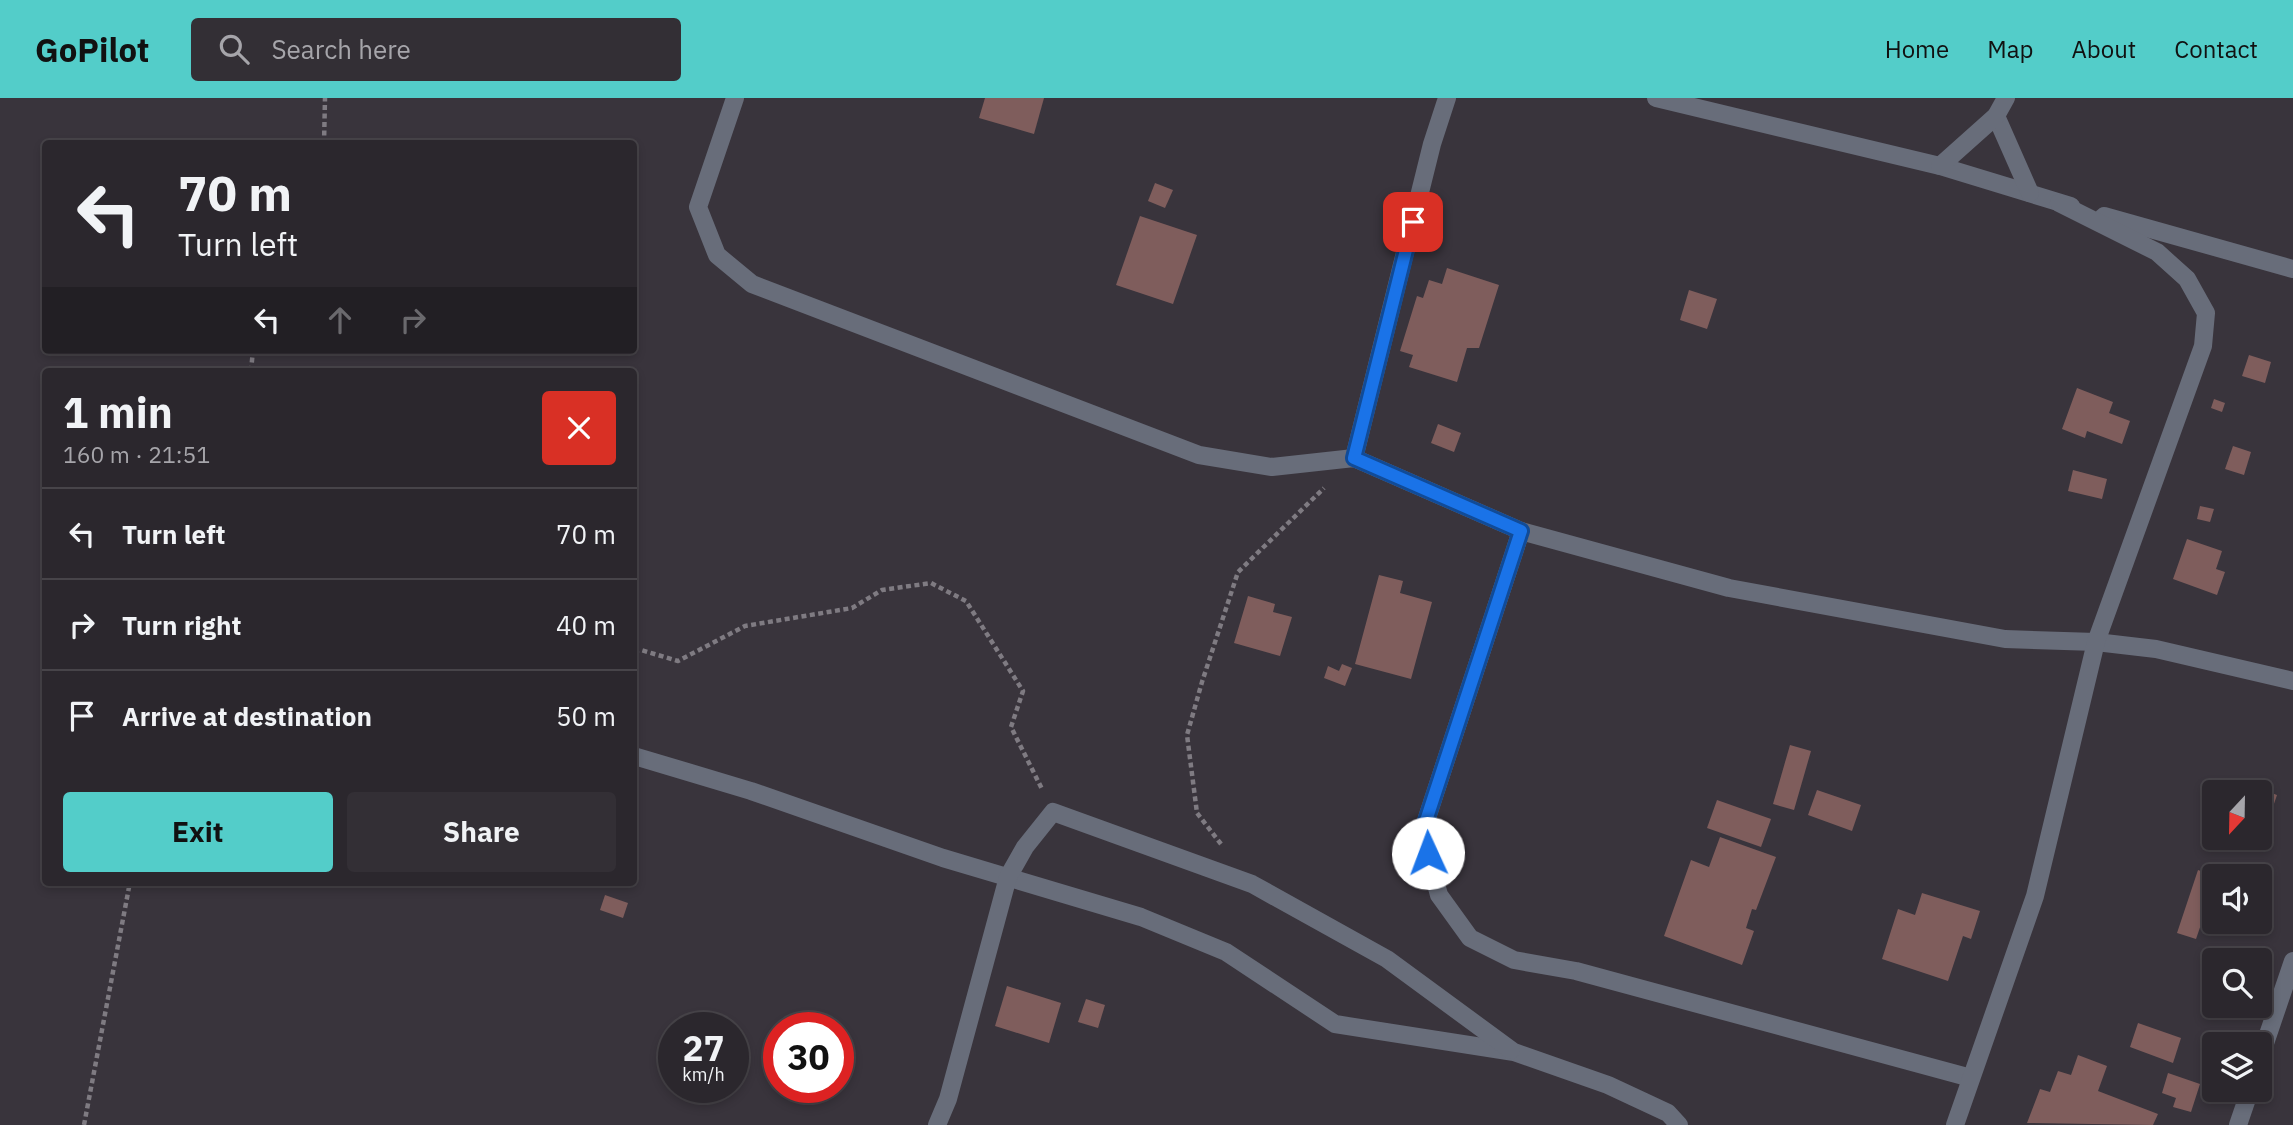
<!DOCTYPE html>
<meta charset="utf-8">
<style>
:root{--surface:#2b272d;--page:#332f35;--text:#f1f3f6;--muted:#a6a5aa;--line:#474449;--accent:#53cdc9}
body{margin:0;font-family:"IBM Plex Sans",sans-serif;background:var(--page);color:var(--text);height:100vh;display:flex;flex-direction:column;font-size:26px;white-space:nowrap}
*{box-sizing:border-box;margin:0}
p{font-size:23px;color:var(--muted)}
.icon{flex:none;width:38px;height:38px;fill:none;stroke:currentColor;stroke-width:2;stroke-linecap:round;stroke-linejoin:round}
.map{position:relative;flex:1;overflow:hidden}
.details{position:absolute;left:42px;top:270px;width:595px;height:518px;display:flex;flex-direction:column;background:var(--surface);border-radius:7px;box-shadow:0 4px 10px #0003,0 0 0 2px var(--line)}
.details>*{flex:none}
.top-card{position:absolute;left:42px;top:42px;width:595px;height:214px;border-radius:7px;box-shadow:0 4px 10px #0003,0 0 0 2px var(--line);background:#2b272d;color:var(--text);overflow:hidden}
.needle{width:46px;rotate:202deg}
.buttons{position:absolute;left:2202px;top:682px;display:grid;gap:14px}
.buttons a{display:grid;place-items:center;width:70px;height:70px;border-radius:7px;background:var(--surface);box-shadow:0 4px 10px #0003,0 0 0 2px var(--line);font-size:35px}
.speed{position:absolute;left:658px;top:914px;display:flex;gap:14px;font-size:35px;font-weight:700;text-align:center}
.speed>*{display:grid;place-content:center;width:91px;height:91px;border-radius:50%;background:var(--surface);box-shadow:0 4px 10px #0003,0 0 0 2px var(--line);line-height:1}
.speed small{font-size:18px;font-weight:400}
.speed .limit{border:10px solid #d22;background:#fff;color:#111}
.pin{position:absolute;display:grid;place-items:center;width:60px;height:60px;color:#fff;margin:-30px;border-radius:14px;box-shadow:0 4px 10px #0006}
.me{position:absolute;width:77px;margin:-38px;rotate:358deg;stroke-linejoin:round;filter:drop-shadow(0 0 5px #0008)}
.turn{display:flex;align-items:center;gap:24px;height:147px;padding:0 21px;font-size:32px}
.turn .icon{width:91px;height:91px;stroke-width:2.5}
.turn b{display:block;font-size:49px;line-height:60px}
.lanes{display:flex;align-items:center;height:66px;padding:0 21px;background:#0003;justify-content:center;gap:35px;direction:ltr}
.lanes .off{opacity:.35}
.round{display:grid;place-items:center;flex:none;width:74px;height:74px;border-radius:7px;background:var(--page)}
.head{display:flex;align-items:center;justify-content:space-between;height:119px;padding:0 21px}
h1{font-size:42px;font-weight:700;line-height:52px}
.action{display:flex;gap:14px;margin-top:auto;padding:14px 21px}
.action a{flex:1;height:80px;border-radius:7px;background:var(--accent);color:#111;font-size:28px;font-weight:700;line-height:80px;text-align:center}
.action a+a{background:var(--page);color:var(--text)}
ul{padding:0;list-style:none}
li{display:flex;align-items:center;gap:21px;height:91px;padding:0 21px;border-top:2px solid var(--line)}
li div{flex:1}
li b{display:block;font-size:26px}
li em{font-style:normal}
header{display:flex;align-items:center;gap:42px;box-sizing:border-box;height:98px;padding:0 35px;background:var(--accent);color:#111}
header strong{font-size:33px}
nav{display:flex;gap:38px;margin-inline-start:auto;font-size:24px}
.search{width:490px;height:63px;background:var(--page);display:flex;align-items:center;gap:18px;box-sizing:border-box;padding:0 24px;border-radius:7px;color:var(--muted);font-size:26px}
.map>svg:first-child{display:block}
.building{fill:#7f5d5c}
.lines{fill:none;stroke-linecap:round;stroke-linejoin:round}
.path{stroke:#7f7b82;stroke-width:4.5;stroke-dasharray:5 3.5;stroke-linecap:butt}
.minor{stroke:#686d7a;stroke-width:18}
.route-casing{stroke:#114b97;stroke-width:18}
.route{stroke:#1a73e8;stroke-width:12}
</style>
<header>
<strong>GoPilot</strong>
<div class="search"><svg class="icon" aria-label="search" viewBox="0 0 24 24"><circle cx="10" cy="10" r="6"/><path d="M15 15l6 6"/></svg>Search here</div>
<nav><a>Home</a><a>Map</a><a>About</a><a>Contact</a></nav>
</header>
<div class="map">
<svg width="2293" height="1027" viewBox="0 0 2293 1027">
<rect width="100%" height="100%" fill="#39343c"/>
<g class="building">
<path d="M 985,0 L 1044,0 L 1034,36 L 979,20 Z"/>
<path d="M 1155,85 L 1173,92 L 1165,110 L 1148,103 Z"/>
<path d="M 1140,118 L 1197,137 L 1173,206 L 1116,187 Z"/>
<path d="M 1447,170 L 1499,187 L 1479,250 L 1467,250 L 1457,284 L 1409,269 L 1413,257 L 1400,253 L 1417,198 L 1423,200 L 1429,182 L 1442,186 Z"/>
<path d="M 1689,192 L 1717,201 L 1707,231 L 1680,222 Z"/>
<path d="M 2249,257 L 2271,264 L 2265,285 L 2242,278 Z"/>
<path d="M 2077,290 L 2113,304 L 2109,315 L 2130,323 L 2122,346 L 2087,333 L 2085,340 L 2062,331 Z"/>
<path d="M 2214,301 L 2225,305 L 2222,314 L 2211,310 Z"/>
<path d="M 1438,326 L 1461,335 L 1454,354 L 1431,345 Z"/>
<path d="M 2233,348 L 2251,354 L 2244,377 L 2225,371 Z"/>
<path d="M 2073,372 L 2107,381 L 2102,401 L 2068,393 Z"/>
<path d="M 2200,408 L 2214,411 L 2210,424 L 2197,421 Z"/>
<path d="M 2187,441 L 2222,453 L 2216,471 L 2225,474 L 2217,497 L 2173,481 Z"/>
<path d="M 1379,477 L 1403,483 L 1400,495 L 1432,504 L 1411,581 L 1355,566 Z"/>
<path d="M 1248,498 L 1275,506 L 1273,514 L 1292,519 L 1280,558 L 1234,545 Z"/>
<path d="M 1342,566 L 1352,570 L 1345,588 L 1324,580 L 1328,568 L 1339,573 Z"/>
<path d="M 1790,647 L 1811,653 L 1794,712 L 1773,706 Z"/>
<path d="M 2242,684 L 2277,697 L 2263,738 L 2259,737 L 2259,695 L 2238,695 Z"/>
<path d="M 1817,692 L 1861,707 L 1852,733 L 1808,717 Z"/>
<path d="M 1717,702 L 1771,721 L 1761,749 L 1707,730 Z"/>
<path d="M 1720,739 L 1776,759 L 1756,812 L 1752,811 L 1746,830 L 1754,833 L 1742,867 L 1664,838 L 1691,762 L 1709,769 Z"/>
<path d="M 2198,772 L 2214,778 L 2214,789 L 2196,841 L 2177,835 Z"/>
<path d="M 1922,795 L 1980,813 L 1971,841 L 1963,838 L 1948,883 L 1882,861 L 1898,811 L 1915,817 Z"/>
<path d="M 605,797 L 628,805 L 623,820 L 600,812 Z"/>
<path d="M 1007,888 L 1061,905 L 1049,945 L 995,928 Z"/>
<path d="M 1086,901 L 1105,907 L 1098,930 L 1078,924 Z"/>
<path d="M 2138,925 L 2181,940 L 2173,965 L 2130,949 Z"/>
<path d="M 2078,957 L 2107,968 L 2098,993 L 2158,1016 L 2153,1027 L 2027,1025 L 2040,991 L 2050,994 L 2058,973 L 2071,977 Z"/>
<path d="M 2168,975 L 2200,986 L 2191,1014 L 2173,1009 L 2176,1000 L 2162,995 Z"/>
</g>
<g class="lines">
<g class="path">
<path d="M 324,46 L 325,0"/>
<path d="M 251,273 L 253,252"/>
<path d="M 634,553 L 641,552 L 678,563 L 745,528 L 852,510 L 882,492 L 931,485 L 966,503 L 1023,593 L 1011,629 L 1042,691"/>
<path d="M 1221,746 L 1197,715 L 1187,637 L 1202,584 L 1238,474 L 1324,390"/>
<path d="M 84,1027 L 130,784"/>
</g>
<g class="minor">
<path d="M 735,0 L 698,109 L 717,157 L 752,186 L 1199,357 L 1272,369 L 1354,360 L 1521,433 L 1729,490 L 2005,541 L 2096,544 L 2156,551 L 2293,583"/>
<path d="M 1656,0 L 1940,68 L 2071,108"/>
<path d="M 1996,18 L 2030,95"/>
<path d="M 1940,68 L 1996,18 L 2006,0"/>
<path d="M 2104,118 L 2293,171"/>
<path d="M 1354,360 L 1432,46 L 1447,0"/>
<path d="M 1521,433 L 1422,735 L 1439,797 L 1470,840 L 1514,862 L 1576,873 L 1971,980"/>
<path d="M 634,658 L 751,693 L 943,760 L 1141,819 L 1226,854 L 1335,926 L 1514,954 L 1608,987 L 1668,1015 L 1679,1027"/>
<path d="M 2259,963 L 2293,863"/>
<path d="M 937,1027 L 948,1001 L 1008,779 L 1025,749 L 1053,714 L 1252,786 L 1387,861 L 1511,952"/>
<path d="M 1955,1027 L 2035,798 L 2096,544 L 2203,248 L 2206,215 L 2187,181 L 2157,154 L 2059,105"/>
<path d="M 2238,1027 L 2250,992"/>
</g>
</g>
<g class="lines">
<defs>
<path id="route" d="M 1413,124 L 1354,360 L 1521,433 L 1422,735 L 1428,755"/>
</defs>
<use href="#route" class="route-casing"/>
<use href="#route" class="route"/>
</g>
</svg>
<div class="buttons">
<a><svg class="needle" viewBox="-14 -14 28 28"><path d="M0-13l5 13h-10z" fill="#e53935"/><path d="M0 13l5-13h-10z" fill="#a6a5aa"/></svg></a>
<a><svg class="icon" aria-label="sound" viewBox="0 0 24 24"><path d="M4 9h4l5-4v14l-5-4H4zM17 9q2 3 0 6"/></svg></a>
<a><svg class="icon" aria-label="search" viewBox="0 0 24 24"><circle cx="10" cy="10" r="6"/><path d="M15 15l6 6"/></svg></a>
<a><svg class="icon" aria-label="layers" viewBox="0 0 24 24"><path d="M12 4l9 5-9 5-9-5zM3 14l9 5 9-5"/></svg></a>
</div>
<div class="speed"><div>27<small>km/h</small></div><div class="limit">30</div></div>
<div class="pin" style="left:1413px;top:124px;background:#d93025"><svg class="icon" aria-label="arrive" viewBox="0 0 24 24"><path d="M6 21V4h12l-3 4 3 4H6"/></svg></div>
<svg class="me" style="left:1428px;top:755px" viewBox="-20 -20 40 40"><circle r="19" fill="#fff"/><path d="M0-13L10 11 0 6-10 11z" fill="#1a73e8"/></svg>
<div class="top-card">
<div class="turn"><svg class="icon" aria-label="left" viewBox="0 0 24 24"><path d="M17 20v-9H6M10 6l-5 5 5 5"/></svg><div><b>70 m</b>Turn left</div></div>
<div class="lanes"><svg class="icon" aria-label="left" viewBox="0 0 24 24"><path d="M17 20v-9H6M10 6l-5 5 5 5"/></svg><svg class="icon off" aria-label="ahead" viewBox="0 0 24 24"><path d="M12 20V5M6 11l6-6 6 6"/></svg><svg class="icon off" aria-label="right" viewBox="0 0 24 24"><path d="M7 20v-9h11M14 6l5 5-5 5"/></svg></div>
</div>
<section class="details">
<div class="head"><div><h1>1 min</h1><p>160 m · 21:51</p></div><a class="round" style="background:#d93025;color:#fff"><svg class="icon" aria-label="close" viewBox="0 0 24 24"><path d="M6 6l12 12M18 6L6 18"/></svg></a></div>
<ul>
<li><svg class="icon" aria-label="left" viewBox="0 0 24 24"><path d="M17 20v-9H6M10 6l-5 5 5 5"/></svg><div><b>Turn left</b></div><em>70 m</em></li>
<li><svg class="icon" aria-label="right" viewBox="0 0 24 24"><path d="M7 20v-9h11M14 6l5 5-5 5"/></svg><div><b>Turn right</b></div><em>40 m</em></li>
<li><svg class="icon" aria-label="arrive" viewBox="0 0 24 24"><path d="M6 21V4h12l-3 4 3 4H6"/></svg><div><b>Arrive at destination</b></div><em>50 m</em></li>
</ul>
<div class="action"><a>Exit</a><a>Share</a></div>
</section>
</div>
